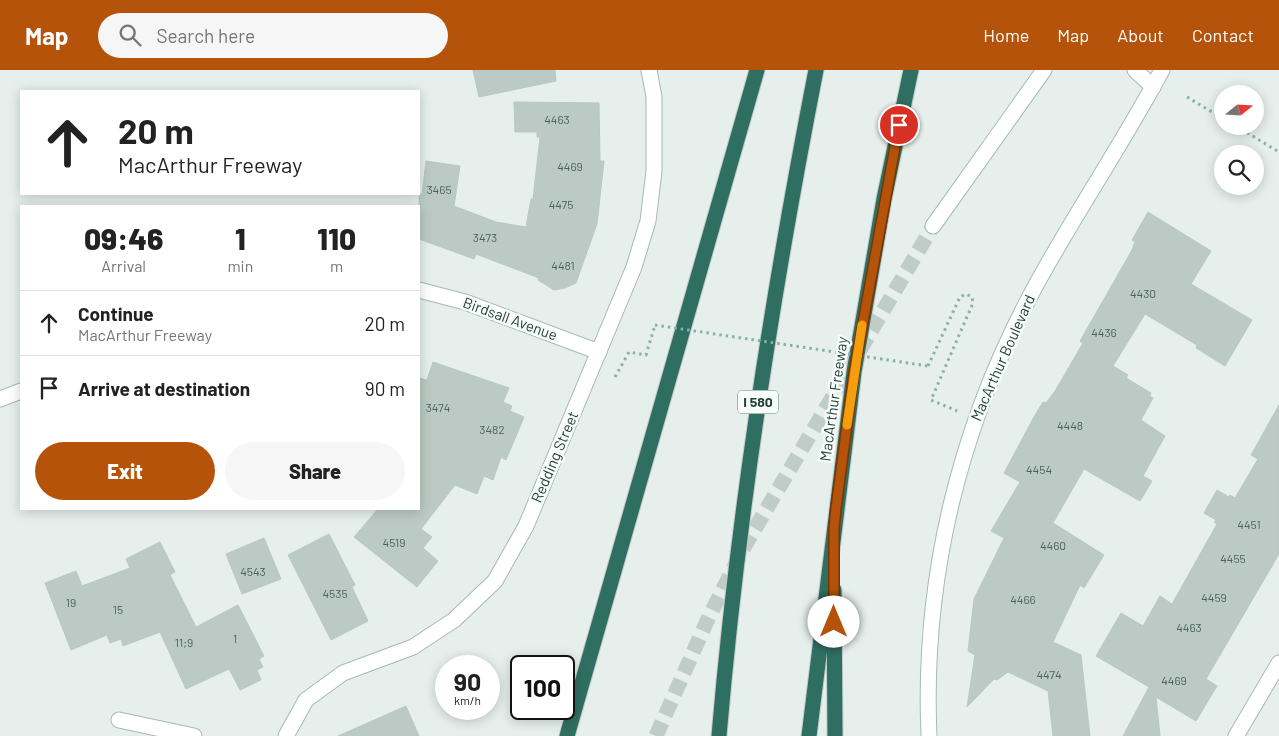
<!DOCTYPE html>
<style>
:root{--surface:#fff;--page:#f6f6f6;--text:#222;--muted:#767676;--line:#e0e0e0;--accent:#b45309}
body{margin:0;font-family:Barlow,sans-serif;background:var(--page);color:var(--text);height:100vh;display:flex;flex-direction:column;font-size:19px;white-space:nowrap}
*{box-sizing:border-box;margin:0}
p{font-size:16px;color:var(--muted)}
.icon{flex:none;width:28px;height:28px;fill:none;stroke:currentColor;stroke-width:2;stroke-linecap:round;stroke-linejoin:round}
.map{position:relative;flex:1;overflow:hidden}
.side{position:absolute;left:20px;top:135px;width:400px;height:305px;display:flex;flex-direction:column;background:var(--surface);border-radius:0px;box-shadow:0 2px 12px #0003}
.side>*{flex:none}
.guide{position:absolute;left:20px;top:20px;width:400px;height:105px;border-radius:0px;box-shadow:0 2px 12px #0003;background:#fff;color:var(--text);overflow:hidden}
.needle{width:32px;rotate:72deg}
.fabs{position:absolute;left:1214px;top:15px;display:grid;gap:10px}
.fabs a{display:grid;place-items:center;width:50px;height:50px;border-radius:50%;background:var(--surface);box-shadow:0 2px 12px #0003;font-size:25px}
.speed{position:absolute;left:435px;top:585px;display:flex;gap:10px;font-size:25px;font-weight:700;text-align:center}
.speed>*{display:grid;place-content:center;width:65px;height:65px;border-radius:50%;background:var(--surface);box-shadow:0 2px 12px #0003;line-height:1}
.speed small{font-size:12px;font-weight:400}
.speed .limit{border:2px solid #111;border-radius:8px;background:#fff;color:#111}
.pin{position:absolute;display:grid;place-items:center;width:42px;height:42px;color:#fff;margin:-21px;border:2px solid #fff;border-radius:50%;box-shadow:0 1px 5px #0007}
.me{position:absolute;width:55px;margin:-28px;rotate:0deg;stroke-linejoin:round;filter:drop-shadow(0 0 4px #0008)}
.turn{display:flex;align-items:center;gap:18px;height:105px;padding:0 15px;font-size:22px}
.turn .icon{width:65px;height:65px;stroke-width:2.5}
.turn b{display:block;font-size:35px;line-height:42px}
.eta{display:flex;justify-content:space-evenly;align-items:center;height:85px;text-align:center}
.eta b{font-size:30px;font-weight:800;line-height:35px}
.button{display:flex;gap:10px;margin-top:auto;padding:10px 15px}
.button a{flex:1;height:58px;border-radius:30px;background:var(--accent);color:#fff;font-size:20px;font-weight:800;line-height:58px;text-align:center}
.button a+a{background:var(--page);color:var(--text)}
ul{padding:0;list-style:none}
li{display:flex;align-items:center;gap:15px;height:65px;padding:0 15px;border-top:1px solid var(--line)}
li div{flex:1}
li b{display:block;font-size:19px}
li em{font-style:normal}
header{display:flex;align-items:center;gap:30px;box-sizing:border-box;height:70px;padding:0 25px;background:var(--accent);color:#fff}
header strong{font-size:24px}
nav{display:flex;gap:28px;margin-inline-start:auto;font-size:18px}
.search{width:350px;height:45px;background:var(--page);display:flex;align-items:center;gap:12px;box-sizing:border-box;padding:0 18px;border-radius:28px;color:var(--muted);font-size:19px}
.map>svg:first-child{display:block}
.building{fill:#bbcac4;stroke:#b8c9c2}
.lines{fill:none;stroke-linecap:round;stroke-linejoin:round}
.secondary-tunnel{stroke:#bfccc8;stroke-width:15;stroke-dasharray:15 8;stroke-linecap:butt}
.minor-casing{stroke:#a8b8b2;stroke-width:17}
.secondary-casing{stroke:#a4bbb3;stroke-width:17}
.motorway-casing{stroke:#c2cac8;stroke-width:17}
.path{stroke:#86b3a5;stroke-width:3;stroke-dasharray:2.5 4;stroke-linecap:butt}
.minor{stroke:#fff;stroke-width:15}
.secondary{stroke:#fff;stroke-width:15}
.motorway{stroke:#2f6f62;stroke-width:15}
.path-bridge{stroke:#86b3a5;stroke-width:3;stroke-dasharray:2.5 4;stroke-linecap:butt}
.route-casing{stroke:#753606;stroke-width:12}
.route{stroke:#b45309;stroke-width:9}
.slow{stroke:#f59e0b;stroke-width:9}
.labels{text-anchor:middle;stroke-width:5;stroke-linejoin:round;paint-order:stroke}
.number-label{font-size:12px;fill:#4a645c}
.shield{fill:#f7fbf9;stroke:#637a73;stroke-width:1}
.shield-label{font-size:14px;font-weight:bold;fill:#24423a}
.street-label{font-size:15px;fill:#24423a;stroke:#f7fbf9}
</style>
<header>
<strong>Map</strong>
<div class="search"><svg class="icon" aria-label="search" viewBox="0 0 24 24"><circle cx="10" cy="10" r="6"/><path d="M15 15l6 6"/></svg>Search here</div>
<nav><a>Home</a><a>Map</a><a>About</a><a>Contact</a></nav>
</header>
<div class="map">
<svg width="1279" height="666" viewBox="0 0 1279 666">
<rect width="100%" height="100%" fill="#e6efeb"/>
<g class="building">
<path d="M 473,0 L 555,0 L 556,11 L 479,27 Z"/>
<path d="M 514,32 L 599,33 L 600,91 L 604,91 L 597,154 L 576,213 L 565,218 L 554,220 L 538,210 L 539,208 L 476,184 L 474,189 L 419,169 L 419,124 L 422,124 L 426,91 L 460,96 L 454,136 L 496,152 L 526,157 L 531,129 L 533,129 L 540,67 L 537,67 L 537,62 L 515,62 Z"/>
<path d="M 1148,142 L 1211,181 L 1191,214 L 1252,250 L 1225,296 L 1196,278 L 1197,275 L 1145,244 L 1113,296 L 1128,305 L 1126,308 L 1151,323 L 1150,326 L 1153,328 L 1141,350 L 1165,366 L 1143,406 L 1152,411 L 1140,431 L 1084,399 L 1053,453 L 1104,485 L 1084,518 L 1080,515 L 1053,572 L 1081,585 L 1090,666 L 1053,666 L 1048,621 L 1008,602 L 997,610 L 994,609 L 967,637 L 975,585 L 968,581 L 974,529 L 1004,468 L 991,461 L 1020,412 L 1004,403 L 1035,345 L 1043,332 L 1046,333 L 1055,321 L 1083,273 L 1080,271 L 1132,180 L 1135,172 L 1132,170 Z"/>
<path d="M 433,292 L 509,318 L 503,332 L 512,336 L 510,341 L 524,347 L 506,390 L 501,387 L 493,410 L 484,406 L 477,424 L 455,415 L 421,459 L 432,467 L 423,478 L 438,491 L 417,517 L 354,467 L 378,439 L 419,439 L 419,308 L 427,310 Z"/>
<path d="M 1279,335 L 1279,484 L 1206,609 L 1217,616 L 1196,651 L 1156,627 L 1160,666 L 1123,666 L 1149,617 L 1096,586 L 1121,543 L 1143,556 L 1160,526 L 1172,534 L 1217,454 L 1214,452 L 1216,450 L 1204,443 L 1217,420 L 1229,427 L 1230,425 L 1235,428 L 1258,389 L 1251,385 Z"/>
<path d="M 329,464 L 355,515 L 352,517 L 368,551 L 331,570 L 288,485 Z"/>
<path d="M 264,468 L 281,509 L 242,524 L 226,484 Z"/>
<path d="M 160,472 L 175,502 L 170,505 L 196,557 L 238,535 L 264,586 L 259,589 L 263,597 L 257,600 L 261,610 L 240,620 L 229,599 L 186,619 L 160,562 L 123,576 L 121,569 L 110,573 L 107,565 L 71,580 L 45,513 L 76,501 L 82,516 L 130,498 L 126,489 Z"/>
<path d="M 406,636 L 419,666 L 338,666 Z"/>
</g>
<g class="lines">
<path class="secondary-tunnel" d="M 656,666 L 707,551 L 743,479 L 933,156"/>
<defs>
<g id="minor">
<path d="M 419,220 L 465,232 L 599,282"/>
<path d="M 0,329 L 21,321"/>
<path d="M 119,650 L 194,666"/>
<path d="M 286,666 L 306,630 L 343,603 L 413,577 L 454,550 L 495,511 L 526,456 L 634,197 L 648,151 L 654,101 L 654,27 L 649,0"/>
<path d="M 1236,666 L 1279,593"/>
</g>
<g id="secondary">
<path d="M 1135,0 L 1153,17"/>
<path d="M 933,156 L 1044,0"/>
<path d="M 929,666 C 922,508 960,354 1036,215 C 1076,142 1123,73 1162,0"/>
</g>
<g id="motorway">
<path d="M 834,520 L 835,666"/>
<path d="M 567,666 L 757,0"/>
<path d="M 719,666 C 738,442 773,220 816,0"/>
<path d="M 809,666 L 854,302 L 884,129 L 911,0"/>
</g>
</defs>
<use href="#minor" class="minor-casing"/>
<use href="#secondary" class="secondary-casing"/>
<use href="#motorway" class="motorway-casing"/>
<g class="path">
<path d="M 1187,27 L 1222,48"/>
<path d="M 1236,56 L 1279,82"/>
<path d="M 928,296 L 960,227 L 966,224 L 972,227 L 973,233 L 931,330 L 957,341"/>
<path d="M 615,307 L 629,282 L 646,285 L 655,255"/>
</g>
<use href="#minor" class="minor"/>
<use href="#secondary" class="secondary"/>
<use href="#motorway" class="motorway"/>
<path class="path-bridge" d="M 655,255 L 928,296"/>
</g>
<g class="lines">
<defs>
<path id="route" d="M 834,552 L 834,458 L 836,438 L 854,302 L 899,55"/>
</defs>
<use href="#route" class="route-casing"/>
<use href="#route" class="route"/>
<path class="slow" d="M 847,355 L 862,255"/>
</g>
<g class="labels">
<g class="number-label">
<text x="557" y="54">4463</text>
<text x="570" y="101">4469</text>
<text x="439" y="124">3465</text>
<text x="561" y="139">4475</text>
<text x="485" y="172">3473</text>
<text x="563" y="200">4481</text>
<text x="1143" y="228">4430</text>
<text x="1104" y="267">4436</text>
<text x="438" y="342">3474</text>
<text x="1070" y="360">4448</text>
<text x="492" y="364">3482</text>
<text x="1039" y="404">4454</text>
<text x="1249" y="459">4451</text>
<text x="394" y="477">4519</text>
<text x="1053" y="480">4460</text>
<text x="1233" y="493">4455</text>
<text x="253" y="506">4543</text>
<text x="335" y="528">4535</text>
<text x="1214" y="532">4459</text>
<text x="1023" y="534">4466</text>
<text x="71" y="537">19</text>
<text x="118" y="544">15</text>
<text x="1189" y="562">4463</text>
<text x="235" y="573">1</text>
<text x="184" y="577">11;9</text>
<text x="1049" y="609">4474</text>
<text x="1174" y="615">4469</text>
</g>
<rect class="shield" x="738" y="320.5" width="40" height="23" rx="4"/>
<g class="shield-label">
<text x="758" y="337">I 580</text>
</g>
<g class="street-label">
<text transform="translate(510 249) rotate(20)" y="5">Birdsall Avenue</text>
<text transform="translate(1003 288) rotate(-66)" y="5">MacArthur Boulevard</text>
<text transform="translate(834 329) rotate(-82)" y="5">MacArthur Freeway</text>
<text transform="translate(555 387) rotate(-67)" y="5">Redding Street</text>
</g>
</g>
</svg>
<div class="fabs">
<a><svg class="needle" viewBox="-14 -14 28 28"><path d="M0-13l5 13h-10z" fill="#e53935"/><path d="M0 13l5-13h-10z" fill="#767676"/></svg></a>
<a><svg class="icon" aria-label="search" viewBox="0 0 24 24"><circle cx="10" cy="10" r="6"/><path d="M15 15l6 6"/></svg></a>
</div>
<div class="speed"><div>90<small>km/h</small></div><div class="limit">100</div></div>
<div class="pin" style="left:899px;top:55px;background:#d93025"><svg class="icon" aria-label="arrive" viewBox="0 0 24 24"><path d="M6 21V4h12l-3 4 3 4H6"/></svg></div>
<svg class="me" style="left:834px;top:552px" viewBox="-20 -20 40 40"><circle r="19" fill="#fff"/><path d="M0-13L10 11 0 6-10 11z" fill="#b45309"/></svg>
<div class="guide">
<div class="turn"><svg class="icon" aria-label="ahead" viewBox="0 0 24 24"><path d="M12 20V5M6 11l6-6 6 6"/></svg><div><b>20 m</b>MacArthur Freeway</div></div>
</div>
<section class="side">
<div class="eta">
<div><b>09:46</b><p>Arrival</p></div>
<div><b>1</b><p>min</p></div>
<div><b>110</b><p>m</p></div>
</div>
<ul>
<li><svg class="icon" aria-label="ahead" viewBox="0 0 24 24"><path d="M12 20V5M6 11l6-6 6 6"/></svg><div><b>Continue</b><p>MacArthur Freeway</p></div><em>20 m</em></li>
<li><svg class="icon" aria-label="arrive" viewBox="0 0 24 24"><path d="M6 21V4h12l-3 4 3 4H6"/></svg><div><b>Arrive at destination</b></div><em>90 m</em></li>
</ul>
<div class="button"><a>Exit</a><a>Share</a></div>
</section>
</div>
